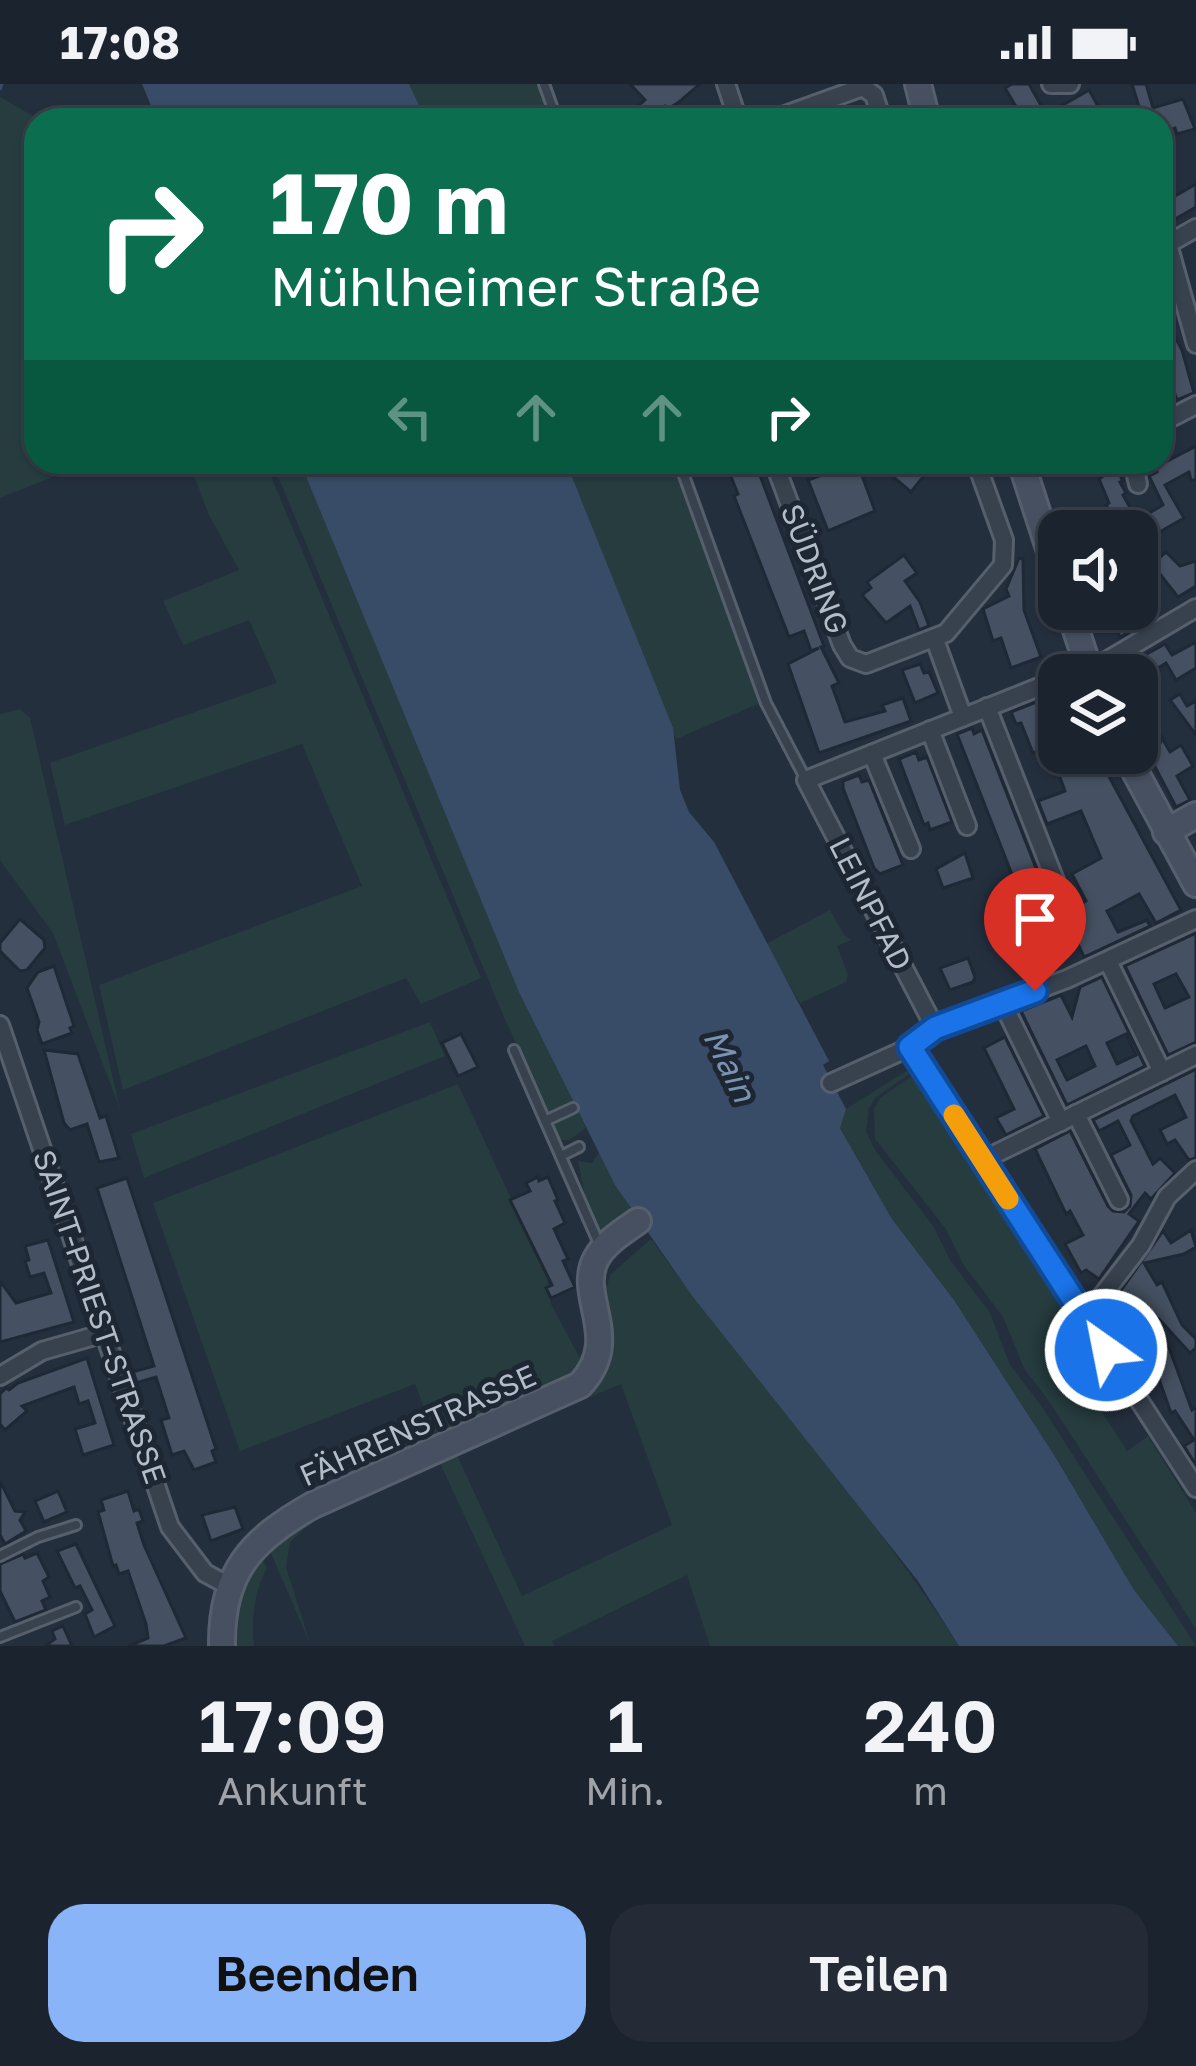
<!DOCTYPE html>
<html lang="de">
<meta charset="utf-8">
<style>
:root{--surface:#1b232e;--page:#242b36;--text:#f1f3f6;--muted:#a0a4aa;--line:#39404a;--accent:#8ab4f8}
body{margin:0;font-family:"Golos Text",sans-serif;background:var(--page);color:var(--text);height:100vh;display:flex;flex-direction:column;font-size:45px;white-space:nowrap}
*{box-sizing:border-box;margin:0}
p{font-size:39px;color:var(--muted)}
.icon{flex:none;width:66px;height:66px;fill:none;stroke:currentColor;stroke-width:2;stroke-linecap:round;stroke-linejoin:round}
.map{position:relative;height:1562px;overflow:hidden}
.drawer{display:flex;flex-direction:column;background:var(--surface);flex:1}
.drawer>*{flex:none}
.hud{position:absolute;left:24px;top:24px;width:1149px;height:366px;border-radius:36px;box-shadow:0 3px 9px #0004,0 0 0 3px var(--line);background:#0b6e4f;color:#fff;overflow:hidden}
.fabs{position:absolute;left:1038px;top:426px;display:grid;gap:24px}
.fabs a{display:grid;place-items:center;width:120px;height:120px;border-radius:24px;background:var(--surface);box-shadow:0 3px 9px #0004,0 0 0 3px var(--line);font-size:60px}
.pin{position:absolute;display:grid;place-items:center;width:102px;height:102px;color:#fff;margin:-123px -51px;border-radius:50% 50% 50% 0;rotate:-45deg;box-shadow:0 0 12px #0007}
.pin .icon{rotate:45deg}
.me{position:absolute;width:132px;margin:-66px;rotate:327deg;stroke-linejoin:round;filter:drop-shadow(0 0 9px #0008)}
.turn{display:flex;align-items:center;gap:42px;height:252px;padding:0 48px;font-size:54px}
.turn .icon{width:156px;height:156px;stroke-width:2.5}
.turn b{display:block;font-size:84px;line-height:102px}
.lanes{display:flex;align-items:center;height:114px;padding:0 48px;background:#0003;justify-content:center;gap:60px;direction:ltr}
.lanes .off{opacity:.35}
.eta{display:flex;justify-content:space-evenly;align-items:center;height:204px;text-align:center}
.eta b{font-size:72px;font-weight:600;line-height:84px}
.action{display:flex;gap:24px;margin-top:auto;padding:24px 48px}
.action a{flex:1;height:138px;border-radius:36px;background:var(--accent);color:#111;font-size:48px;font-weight:600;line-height:138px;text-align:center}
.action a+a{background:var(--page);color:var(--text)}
.status{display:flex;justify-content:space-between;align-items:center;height:84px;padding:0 60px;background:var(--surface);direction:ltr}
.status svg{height:33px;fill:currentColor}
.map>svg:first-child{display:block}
.green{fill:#263c3f;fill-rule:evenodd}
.water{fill:#394c67}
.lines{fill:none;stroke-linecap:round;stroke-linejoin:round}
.stream{stroke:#394c67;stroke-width:4.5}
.building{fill:#455162;stroke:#1f2835;stroke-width:3;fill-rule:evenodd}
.lane-casing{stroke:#565f6c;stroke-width:14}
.street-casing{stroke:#565f6c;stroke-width:22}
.secondary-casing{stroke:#565f6c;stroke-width:30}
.lane{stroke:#38414e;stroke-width:8}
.street{stroke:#38414e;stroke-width:16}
.secondary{stroke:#465061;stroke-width:24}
.route-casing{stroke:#114b97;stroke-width:30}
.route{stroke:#1a73e8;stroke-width:21}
.slow{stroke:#f59e0b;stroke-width:21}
.labels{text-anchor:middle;stroke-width:10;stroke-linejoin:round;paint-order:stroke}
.street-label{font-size:30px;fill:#b4bcc9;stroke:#1d2633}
.water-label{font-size:33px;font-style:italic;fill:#7c92b1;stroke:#1d2633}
</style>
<div class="status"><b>17:08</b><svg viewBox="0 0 49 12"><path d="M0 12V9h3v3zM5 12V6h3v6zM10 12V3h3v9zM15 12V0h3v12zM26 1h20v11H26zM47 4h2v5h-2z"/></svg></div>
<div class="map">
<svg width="1196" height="1562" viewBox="0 0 1196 1562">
<rect width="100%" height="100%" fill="#242f3e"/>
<g class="green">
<path d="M 409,0 L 541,0 L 553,36 L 426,36 Z"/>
<path d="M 0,13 L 40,36 L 36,36 L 36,378 L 90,378 L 0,414 Z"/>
<path d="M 189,378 L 265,378 L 481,894 L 421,920 L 406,894 L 123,1006 L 99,901 L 362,802 L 302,660 L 65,741 L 50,679 L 277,599 L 249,536 L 183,561 L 163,517 L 239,486 L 209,431 Z"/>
<path d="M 272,378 L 300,378 L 512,889 L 586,1044 L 569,1056 L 560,1056 L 503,931 Z"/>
<path d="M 566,378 L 675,378 L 760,619 L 676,655 Z"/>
<path d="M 20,625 L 30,634 L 120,1025 L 53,849 L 0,776 L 0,630 Z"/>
<path d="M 830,826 L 844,851 L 851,856 L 837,862 L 848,891 L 846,898 L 800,919 L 766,860 Z"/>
<path d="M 430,938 L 445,972 L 144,1094 L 131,1050 Z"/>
<path d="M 916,978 L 1083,1241 L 1058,1259 L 1127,1367 L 1148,1352 L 1196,1429 L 1196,1545 L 1053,1323 L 1024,1284 L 1003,1233 L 963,1180 L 946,1145 L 875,1055 L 874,1025 L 880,1014 L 913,991 L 912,983 Z"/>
<path d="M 908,986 L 909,990 L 875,1014 L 869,1024 L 866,1048 L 875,1066 L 933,1142 L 950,1176 L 990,1229 L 1010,1281 L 1040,1320 L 1196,1562 L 1178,1562 L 1134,1506 L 1056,1374 L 954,1216 L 892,1135 L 840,1043 L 846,1025 Z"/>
<path d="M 458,1000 L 547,1192 L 551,1220 L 583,1280 L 571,1297 L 434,1349 L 415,1300 L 240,1367 L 153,1119 Z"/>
<path d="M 600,1067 L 633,1129 L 602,1156 L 586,1116 L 578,1077 L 592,1079 Z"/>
<path d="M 651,1155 C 750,1293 867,1419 959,1562 L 710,1562 L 687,1491 L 552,1557 L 554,1562 L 525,1562 L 439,1377 L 317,1433 L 290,1458 L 286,1483 L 311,1562 L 267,1460 L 306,1431 L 588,1305 L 604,1209 L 611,1190 ZM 621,1300 L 672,1441 L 522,1512 L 456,1369 Z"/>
<path d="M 258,1467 L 267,1484 C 254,1507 251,1536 254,1562 L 232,1562 L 234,1522 Z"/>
</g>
<g class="water">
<path d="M 142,0 L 409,0 L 426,36 L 157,36 Z"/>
<path d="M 300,378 L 566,378 L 673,644 L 680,706 L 689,728 L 714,758 L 829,977 L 823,981 L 846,1025 L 840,1044 L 892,1135 L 954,1216 L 1056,1374 L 1134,1506 L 1178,1562 L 959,1562 L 918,1497 L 693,1213 L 615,1101 L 519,908 Z"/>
</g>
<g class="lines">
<path class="stream" d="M 0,4 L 1,0"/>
</g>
<g class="building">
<path d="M 630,0 L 700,0 L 679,18 L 668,25 L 665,22 L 648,36 L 635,25 L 645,16 Z"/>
<path d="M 1012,0 L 1029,0 L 1043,25 L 1033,31 L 1030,26 L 1021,31 L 1005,4 Z"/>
<path d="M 1132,0 L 1146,0 L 1153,24 L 1183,15 L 1195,45 L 1177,50 L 1175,44 L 1165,47 L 1162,36 L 1143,36 Z"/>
<path d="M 1089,6 L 1099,24 L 1078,36 L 1037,36 Z"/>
<path d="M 1196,100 L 1196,123 L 1170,138 L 1161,120 Z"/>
<path d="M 1161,215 L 1175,240 L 1170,243 L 1182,266 L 1194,309 L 1177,316 L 1163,276 Z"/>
<path d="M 1196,362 L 1196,396 L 1191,396 L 1189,388 L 1165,401 L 1184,434 L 1137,461 L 1137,447 L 1117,447 L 1120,445 L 1106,421 L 1109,419 L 1099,395 L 1102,393 L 1094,378 L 1113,378 L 1123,397 L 1120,398 L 1126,409 L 1123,411 L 1137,436 L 1163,421 L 1149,392 L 1157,388 L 1156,383 Z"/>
<path d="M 738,378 L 755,378 L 824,562 L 821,563 L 839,599 L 832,602 L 845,638 L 885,627 L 882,621 L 903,614 L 911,637 L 819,669 L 788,580 L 819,564 L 811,567 L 804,547 L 789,553 L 734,412 L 738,410 L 727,383 Z"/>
<path d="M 817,378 L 857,378 L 875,427 L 828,447 L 808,396 L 822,391 Z"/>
<path d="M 902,378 L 935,378 L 911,408 L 891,391 Z"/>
<path d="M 1166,468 L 1180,482 L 1196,477 L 1196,502 L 1178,513 L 1152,480 Z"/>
<path d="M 904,471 L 917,489 L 905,497 L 920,518 L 929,542 L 919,546 L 910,522 L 886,539 L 862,511 L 871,504 L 867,498 Z"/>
<path d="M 1019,474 L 1023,475 L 1024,526 L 1041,573 L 1011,584 L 1001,554 L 993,557 L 983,525 L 1009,512 L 1006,505 Z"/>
<path d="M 1109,525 L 1132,525 L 1139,543 L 1120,553 Z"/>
<path d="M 1196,558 L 1196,584 L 1176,596 L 1166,579 L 1137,597 L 1137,591 L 1117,591 L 1117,585 L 1149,579 L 1145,571 L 1165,560 L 1172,571 Z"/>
<path d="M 920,580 L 924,589 L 929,588 L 938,609 L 915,619 L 902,586 Z"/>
<path d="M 1059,609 L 1059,683 L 1050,662 L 1033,669 L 1021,639 L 1016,640 L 1011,628 Z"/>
<path d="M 1137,610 L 1170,668 L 1181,661 L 1193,682 L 1177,692 L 1190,716 L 1176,723 L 1153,679 L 1161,657 L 1146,664 L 1137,645 Z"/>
<path d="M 1180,610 L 1187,622 L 1196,617 L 1196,651 L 1170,616 Z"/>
<path d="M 972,644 L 974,650 L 982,646 L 1043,802 L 1040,803 L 1044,813 L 1033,817 L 1049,856 L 1076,846 L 1066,828 L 1086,817 L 1072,790 L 1101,774 L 1081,727 L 1047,740 L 1038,717 L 1065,707 L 1057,685 L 1070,680 L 1073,688 L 1099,674 L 1181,826 L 1156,839 L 1139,810 L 1107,827 L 1118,848 L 1147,836 L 1150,842 L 1084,873 L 1078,860 L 1054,869 L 1056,876 L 1029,886 L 1024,875 L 1029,873 L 1015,834 L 1010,836 L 1003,818 L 1020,811 L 957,650 Z"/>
<path d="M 916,668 L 919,676 L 927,673 L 952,738 L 930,746 L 928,739 L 924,741 L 899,675 Z"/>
<path d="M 859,691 L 862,698 L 869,696 L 903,781 L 880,790 L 874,784 L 843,704 L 843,697 Z"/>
<path d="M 965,769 L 973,794 L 943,804 L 936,785 Z"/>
<path d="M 20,835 L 44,856 L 45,864 L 27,886 L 20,887 L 0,867 L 0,859 Z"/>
<path d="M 1196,849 L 1196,958 L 1168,971 L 1125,882 ZM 1176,890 L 1189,913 L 1165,924 L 1154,900 Z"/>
<path d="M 968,874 L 975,893 L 973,898 L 950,906 L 940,884 Z"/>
<path d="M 54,882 L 74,942 L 70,944 L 72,949 L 42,960 L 37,946 L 39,938 L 27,904 L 38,888 Z"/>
<path d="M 1102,893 L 1145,982 L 1067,1021 L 1021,927 L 1061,911 L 1072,933 L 1080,903 ZM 1126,950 L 1136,971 L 1117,980 L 1107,959 ZM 1086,962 L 1095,982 L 1067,996 L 1057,976 Z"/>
<path d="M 461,950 L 478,983 L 458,992 L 442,959 Z"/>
<path d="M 1005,953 L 1044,1032 L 1006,1051 L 996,1034 L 1014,1025 L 984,964 Z"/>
<path d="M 44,966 L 78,970 L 100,1034 L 106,1032 L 119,1074 L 99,1078 L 87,1040 L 70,1046 L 64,1039 Z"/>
<path d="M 1196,985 L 1196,1074 L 1189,1076 L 1175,1056 L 1167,1060 L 1160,1046 L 1186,1033 L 1175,1011 L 1133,1032 L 1131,1037 L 1153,1080 L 1160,1074 L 1175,1089 L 1151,1115 L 1145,1109 L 1129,1130 L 1139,1137 L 1099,1195 L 1086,1186 L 1081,1189 L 1065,1160 L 1083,1151 L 1070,1127 L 1066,1130 L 1035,1065 L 1070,1047 L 1108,1122 L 1113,1127 L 1124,1128 L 1130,1122 L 1131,1111 L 1111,1071 L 1130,1061 L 1118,1037 L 1099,1047 L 1093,1036 Z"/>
<path d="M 538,1093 L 539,1097 L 548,1093 L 558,1116 L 555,1117 L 565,1139 L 554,1145 L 568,1175 L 563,1177 L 575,1203 L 551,1214 L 546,1204 L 552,1201 L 510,1116 L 530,1107 L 526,1099 Z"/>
<path d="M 127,1094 L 216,1365 L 212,1367 L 216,1378 L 194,1386 L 184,1367 L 172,1371 L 161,1336 L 169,1334 L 156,1293 L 136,1299 L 132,1288 L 154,1282 L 97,1104 Z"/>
<path d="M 1191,1146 L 1196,1163 L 1184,1170 L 1144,1179 L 1157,1201 L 1162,1198 L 1182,1241 L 1196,1255 L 1196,1264 L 1190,1269 L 1158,1234 L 1192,1326 L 1196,1323 L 1196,1381 L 1184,1362 L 1194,1356 L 1175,1327 L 1171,1329 L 1160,1298 L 1158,1280 L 1142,1290 L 1105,1229 L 1163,1147 L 1171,1159 Z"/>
<path d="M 48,1156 L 74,1238 L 0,1258 L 0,1197 L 16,1219 L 51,1209 L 44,1189 L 30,1193 L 25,1177 L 29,1176 L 25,1162 Z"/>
<path d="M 87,1274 L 114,1361 L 83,1371 L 75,1345 L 95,1339 L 88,1317 L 79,1320 L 74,1303 L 22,1322 L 27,1327 L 5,1346 L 0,1340 L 0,1310 L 6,1304 L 9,1306 L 18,1299 Z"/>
<path d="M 0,1397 L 15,1427 L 25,1428 L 20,1436 L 26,1447 L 5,1460 L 0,1451 Z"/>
<path d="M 58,1407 L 67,1428 L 44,1438 L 35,1417 Z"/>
<path d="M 128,1407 L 134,1427 L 139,1425 L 143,1437 L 137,1439 L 144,1461 L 186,1554 L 164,1562 L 129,1562 L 148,1554 L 146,1540 L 128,1487 L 119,1490 L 116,1481 L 113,1482 L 98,1428 L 104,1426 L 101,1416 Z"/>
<path d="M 235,1423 L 243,1445 L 211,1457 L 202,1431 Z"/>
<path d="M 76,1460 L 115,1542 L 94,1553 L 85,1530 L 92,1526 L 80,1502 L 75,1504 L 57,1467 Z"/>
<path d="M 37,1469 L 49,1493 L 43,1497 L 50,1513 L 42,1517 L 46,1526 L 15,1538 L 0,1507 L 0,1480 L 23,1470 L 25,1474 Z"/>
<path d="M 63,1542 L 72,1562 L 45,1562 L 55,1555 L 52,1547 Z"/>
</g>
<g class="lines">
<defs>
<g id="lane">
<path d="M 544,0 L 557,36"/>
<path d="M 679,378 L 766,619 L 805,694"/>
<path d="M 514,966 L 600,1162"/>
<path d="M 547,1036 L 573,1024"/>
<path d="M 563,1071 L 579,1063"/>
<path d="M 0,1472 L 38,1453 L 76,1441"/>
<path d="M 0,1553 L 76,1523"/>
</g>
<g id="street">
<path d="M 726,0 L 738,36"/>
<path d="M 1051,0 L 1070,0"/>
<path d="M 771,36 L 863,3 L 874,11 L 882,36"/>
<path d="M 1168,160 L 1196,260"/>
<path d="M 1161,164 L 1196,144"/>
<path d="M 1161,339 L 1196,321"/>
<path d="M 774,378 L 842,561 L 850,574 L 866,580 L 946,549 L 1003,481 L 1004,456 L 976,378"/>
<path d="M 1133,378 L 1138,400"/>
<path d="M 935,556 L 963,633"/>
<path d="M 1070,591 L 1108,576 L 1196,524"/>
<path d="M 987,623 L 1056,799"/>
<path d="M 930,646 L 967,742"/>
<path d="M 872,670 L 911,765"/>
<path d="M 1108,877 L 1162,988"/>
<path d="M 1003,920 L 1061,1038"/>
<path d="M 0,941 L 170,1443 L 205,1489 L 229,1502"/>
<path d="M 935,944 L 806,696 L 1059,595"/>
<path d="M 910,963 L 1196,1404"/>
<path d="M 831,999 L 906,965 L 935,944 L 1067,895 L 1196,835"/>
<path d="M 1076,1030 L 1119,1116"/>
<path d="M 983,1076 L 1196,971"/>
<path d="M 1085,1234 L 1141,1161 L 1167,1113 L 1196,1086"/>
<path d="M 0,1292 L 42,1267 L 105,1249"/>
</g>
<g id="secondary">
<path d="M 918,0 L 927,36"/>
<path d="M 1021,378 L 1059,495"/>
<path d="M 1069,525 L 1091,591"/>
<path d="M 1125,669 L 1196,800"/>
<path d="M 1166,748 L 1196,731"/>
<path d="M 222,1562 C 221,1488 251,1456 313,1421 L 580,1301 C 624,1254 576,1213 596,1175 C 604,1159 624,1147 638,1137"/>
</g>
</defs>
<use href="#lane" class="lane-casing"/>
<use href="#street" class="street-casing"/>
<use href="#secondary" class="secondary-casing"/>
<use href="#lane" class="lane"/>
<use href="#street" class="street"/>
<use href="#secondary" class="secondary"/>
</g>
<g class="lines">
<defs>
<path id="route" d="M 1035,907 L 935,944 L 910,963 L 1106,1266"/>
</defs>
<use href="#route" class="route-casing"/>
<use href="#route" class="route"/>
<path class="slow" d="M 954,1031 L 1008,1115"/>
</g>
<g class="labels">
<g class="street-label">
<text transform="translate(814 485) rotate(69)" y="10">SÜDRING</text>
<text transform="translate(870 820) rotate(63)" y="10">LEINPFAD</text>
<text transform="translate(99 1233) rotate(71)" y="10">SAINT-PRIEST-STRASSE</text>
<text transform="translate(418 1342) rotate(-24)" y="10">FÄHRENSTRASSE</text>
</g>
<g class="water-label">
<text transform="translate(730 981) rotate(64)" y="12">Main</text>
</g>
</g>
</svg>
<div class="fabs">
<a><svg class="icon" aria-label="sound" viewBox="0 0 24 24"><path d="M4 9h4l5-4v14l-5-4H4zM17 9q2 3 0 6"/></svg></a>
<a><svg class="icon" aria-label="layers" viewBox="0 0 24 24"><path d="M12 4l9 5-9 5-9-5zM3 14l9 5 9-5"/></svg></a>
</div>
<div class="pin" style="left:1035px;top:907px;background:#d93025"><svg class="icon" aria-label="arrive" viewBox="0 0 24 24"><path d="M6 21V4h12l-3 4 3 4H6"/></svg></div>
<svg class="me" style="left:1106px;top:1266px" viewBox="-20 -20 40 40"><circle r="17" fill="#1a73e8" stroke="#fff" stroke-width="3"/><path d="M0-11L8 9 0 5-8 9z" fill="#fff"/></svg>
<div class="hud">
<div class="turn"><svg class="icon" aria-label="right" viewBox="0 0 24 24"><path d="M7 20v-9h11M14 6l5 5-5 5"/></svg><div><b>170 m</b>Mühlheimer Straße</div></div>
<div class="lanes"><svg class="icon off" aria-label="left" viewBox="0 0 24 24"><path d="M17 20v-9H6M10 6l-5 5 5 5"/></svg><svg class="icon off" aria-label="ahead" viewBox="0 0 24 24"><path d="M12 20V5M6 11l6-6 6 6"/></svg><svg class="icon off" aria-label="ahead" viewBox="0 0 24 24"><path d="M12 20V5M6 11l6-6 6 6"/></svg><svg class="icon" aria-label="right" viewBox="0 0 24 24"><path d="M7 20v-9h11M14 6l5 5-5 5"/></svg></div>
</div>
</div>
<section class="drawer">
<div class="eta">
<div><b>17:09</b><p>Ankunft</p></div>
<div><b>1</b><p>Min.</p></div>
<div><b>240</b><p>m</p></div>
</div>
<div class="action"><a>Beenden</a><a>Teilen</a></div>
</section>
